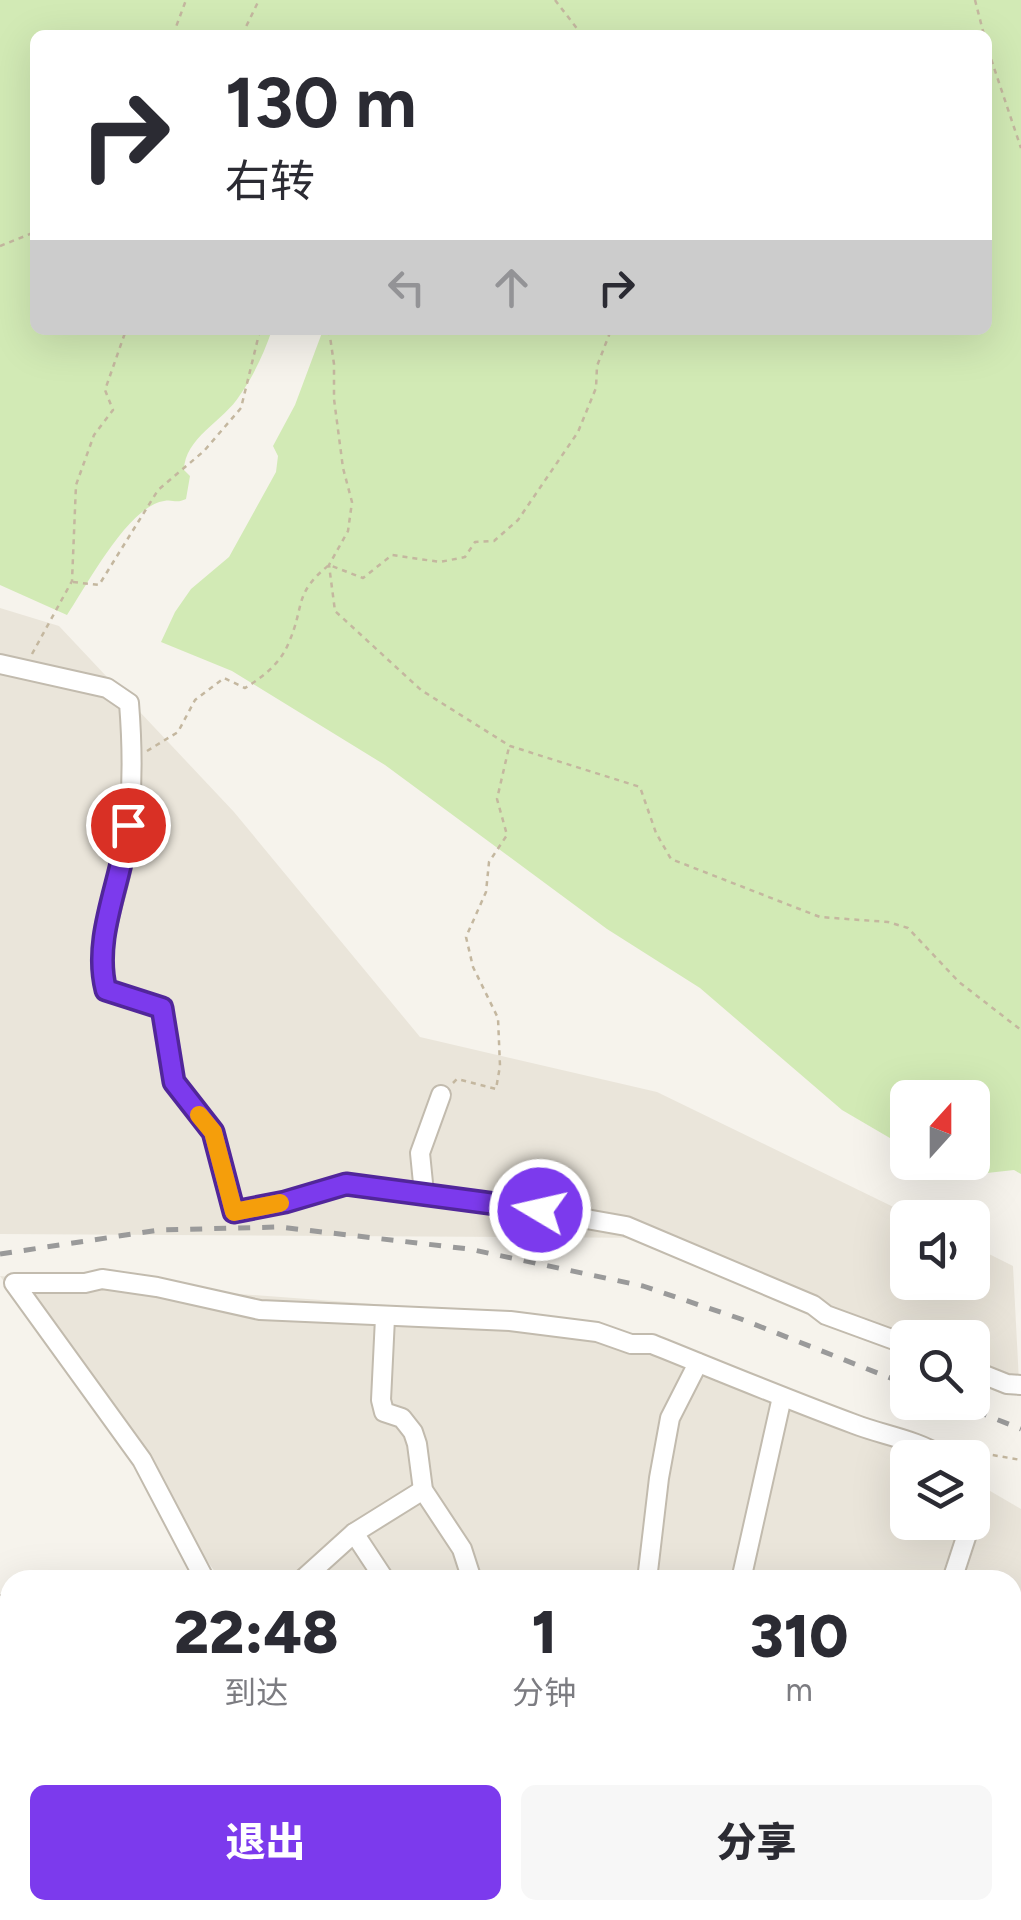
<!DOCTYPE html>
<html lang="zh">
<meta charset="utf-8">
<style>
:root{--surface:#fff;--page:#f7f7f7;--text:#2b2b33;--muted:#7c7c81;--accent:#7c3aed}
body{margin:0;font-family:Figtree,"Noto Sans SC",sans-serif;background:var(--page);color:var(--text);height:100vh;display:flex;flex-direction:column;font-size:38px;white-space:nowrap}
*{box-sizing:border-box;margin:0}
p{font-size:32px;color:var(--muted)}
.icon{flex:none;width:55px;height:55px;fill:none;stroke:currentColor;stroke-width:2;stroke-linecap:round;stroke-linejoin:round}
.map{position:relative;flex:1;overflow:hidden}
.sheet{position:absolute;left:0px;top:1570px;width:1022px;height:350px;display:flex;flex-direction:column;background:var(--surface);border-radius:30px 30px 0 0;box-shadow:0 10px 40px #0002}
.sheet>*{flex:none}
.hud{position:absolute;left:30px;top:30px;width:962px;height:305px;border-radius:15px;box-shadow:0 10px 40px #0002;background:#fff;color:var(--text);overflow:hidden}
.needle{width:65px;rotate:21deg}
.fabs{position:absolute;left:890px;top:1080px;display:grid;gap:20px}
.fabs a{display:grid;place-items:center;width:100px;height:100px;border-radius:15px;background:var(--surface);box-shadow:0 10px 40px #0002;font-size:50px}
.pin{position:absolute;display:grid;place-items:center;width:85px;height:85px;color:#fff;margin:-42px;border:5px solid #fff;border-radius:50%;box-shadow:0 2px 10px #0007}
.me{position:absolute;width:110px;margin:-55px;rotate:279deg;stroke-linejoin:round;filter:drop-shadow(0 0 8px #0008)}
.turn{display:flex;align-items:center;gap:35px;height:210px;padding:0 30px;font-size:45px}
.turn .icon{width:130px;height:130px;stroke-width:2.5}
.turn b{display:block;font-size:70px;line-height:85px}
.lanes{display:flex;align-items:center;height:95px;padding:0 30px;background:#0003;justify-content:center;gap:50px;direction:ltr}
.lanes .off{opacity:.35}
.eta{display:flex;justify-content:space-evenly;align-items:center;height:170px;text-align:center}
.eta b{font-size:60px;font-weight:800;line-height:70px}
.action{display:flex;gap:20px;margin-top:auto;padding:20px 30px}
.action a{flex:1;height:115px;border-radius:15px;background:var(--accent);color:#fff;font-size:40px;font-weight:800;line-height:115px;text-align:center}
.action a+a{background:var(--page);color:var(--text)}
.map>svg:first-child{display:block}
.residential{fill:#eae5da}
.green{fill:#d2eab5}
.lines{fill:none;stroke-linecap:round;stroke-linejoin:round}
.minor-casing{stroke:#c2bbae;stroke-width:22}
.major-casing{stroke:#e6c16a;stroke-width:28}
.path{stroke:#c4b79f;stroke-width:2.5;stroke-dasharray:5 5;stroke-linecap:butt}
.minor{stroke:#fff;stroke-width:18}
.major{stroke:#ffe39c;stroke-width:22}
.rail{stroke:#9a9a9a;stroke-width:5;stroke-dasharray:12 12;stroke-linecap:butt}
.route-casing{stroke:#51269a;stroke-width:25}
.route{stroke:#7c3aed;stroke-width:18}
.slow{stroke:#f59e0b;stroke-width:18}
</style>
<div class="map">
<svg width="1021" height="1920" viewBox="0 0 1021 1920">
<rect width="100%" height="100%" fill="#f6f3ec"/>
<g class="residential">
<path d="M 0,608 L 59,626 L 234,812 L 420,1037 L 657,1092 L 914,1217 L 908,1218 L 908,1282 L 972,1282 L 973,1246 L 1013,1266 L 1019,1382 L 973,1363 L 972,1338 L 908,1337 L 659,1238 L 0,1234 Z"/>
<path d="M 0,1276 L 535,1316 L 883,1430 L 931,1457 L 908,1458 L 908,1522 L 972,1522 L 973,1481 L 1021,1509 L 1021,1920 L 285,1920 L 294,1910 L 1012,1910 L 1012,1580 L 221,1580 Z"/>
</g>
<g class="green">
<path d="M 0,0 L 1021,0 L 1021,1174 L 1014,1170 L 978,1174 L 931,1163 L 972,1162 L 972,1098 L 908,1098 L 907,1148 L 842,1110 L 700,988 L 607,929 L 385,765 L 232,671 L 161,642 L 175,612 L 191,589 L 229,557 L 276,472 L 278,456 L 273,446 L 295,405 L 323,330 L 988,330 L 988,35 L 35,35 L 35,330 L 272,330 C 264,353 254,375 240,395 C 224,421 184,438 184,470 L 190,476 L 186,499 C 176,504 173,499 164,501 C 128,506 86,587 67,615 L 0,585 Z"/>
<path d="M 0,1744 L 10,1755 L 10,1910 L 19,1910 L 22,1920 L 0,1920 Z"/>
</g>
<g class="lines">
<defs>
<g id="minor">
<path d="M 0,664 L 107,688 L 129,703 C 133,752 133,802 125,851 C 118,897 94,943 106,990 L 162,1008 L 173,1081 L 213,1131 L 234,1212 L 285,1202 L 345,1184 L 507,1205 L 626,1226 L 813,1305 L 826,1315 L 908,1345"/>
<path d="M 424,1193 L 420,1153 L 441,1095"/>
<path d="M 385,1318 L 381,1400 L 384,1412 L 402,1418 L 413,1432 L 417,1444 L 423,1490 L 462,1549 L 472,1580"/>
<path d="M 972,1370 L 1007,1384 L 1021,1385"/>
<path d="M 972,1487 L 972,1517"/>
<path d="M 354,1533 L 385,1580"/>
<path d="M 205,1580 L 142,1460 L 14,1283 L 85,1283 L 102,1279 L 157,1287 L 260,1310 L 510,1321 L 597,1332 L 631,1344 L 652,1344 C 719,1371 786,1399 854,1424 C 882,1435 917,1440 941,1456 L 952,1454 L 956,1458"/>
<path d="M 302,1580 L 354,1533 L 423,1490"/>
<path d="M 647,1580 L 659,1478 L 670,1418 L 698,1363"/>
<path d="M 741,1580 L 782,1397"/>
<path d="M 952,1580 L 971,1522"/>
<path d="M 0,1605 L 10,1627"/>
<path d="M 546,1910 L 546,1920"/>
<path d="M 690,1920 L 691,1910"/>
</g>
<g id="major">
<path d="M 0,1721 L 10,1732"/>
<path d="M 87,1910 L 90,1920"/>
</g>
</defs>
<use href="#minor" class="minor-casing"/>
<use href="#major" class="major-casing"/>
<g class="path">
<path d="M 555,0 L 582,35"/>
<path d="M 975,0 L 984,35"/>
<path d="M 173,35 L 186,0"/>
<path d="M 242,35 L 259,0"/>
<path d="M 988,50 L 1021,148"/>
<path d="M 0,246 L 35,232"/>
<path d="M 329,330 L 334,364 L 334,399 L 343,468 L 352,502 L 348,531 L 329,565 L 335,611 L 421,690 L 510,746 L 640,787 L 656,833 L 671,859 L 820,917 L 888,922 L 908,928 L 959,982 L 1021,1030"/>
<path d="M 73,582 L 99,585 L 158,490 L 204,451 L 241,408 L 260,330"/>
<path d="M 32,654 L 72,581 L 76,485 L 94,435 L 113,410 L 105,390 L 126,330"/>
<path d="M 147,751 L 178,732 L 195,700 L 224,678 L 245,688 C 263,677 281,663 289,642 C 305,606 293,594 329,565 L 363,578 L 392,555 L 440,562 L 465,557 L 475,542 L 494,541 L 518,520 L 578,432 L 596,388 L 597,366 L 611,330"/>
<path d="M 453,1083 L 457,1079 L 496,1089 L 500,1066 L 498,1018 L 473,967 L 466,937 L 486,892 L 489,862 L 507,835 L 497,799 L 509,747"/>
<path d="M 974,1457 L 981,1453 L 1021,1460"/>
</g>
<use href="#minor" class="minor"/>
<use href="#major" class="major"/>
<g class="rail">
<path d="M 0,1254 L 159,1230 L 279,1227 L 469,1249 L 643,1286 L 741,1319 L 908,1385"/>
<path d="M 953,1402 L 1021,1429"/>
</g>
</g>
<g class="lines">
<defs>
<path id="route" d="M 128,825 C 123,879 92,936 106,990 L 162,1008 L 174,1082 L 213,1132 L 234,1212 L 285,1202 L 346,1184 L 540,1210"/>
</defs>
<use href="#route" class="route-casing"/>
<use href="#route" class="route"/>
<path class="slow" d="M 199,1115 L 213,1132 L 234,1212 L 280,1203"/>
</g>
</svg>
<div class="fabs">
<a><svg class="needle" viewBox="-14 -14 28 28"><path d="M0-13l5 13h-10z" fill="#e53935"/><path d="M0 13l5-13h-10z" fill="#7c7c81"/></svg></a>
<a><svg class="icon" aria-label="sound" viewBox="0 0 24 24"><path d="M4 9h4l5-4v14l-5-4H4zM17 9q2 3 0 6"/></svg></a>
<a><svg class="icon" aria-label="search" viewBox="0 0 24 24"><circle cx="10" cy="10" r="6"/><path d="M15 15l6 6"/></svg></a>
<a><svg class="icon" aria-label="layers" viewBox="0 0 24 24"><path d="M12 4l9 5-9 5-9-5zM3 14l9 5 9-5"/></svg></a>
</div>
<div class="pin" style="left:128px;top:825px;background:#d93025"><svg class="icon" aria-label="arrive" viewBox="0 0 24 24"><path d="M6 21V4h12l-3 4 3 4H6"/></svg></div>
<svg class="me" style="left:540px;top:1210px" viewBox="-20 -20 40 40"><circle r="17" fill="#7c3aed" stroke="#fff" stroke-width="3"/><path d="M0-11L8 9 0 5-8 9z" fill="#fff"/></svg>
<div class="hud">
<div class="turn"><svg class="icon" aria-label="right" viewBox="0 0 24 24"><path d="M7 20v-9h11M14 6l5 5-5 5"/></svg><div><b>130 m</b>右转</div></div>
<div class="lanes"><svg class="icon off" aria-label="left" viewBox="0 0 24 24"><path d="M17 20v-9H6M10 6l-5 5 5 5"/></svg><svg class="icon off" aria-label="ahead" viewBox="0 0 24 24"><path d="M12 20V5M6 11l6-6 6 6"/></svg><svg class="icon" aria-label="right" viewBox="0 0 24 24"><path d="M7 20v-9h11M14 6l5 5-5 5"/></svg></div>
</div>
<section class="sheet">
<div class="eta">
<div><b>22:48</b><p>到达</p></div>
<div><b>1</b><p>分钟</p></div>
<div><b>310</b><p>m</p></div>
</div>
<div class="action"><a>退出</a><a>分享</a></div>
</section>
</div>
